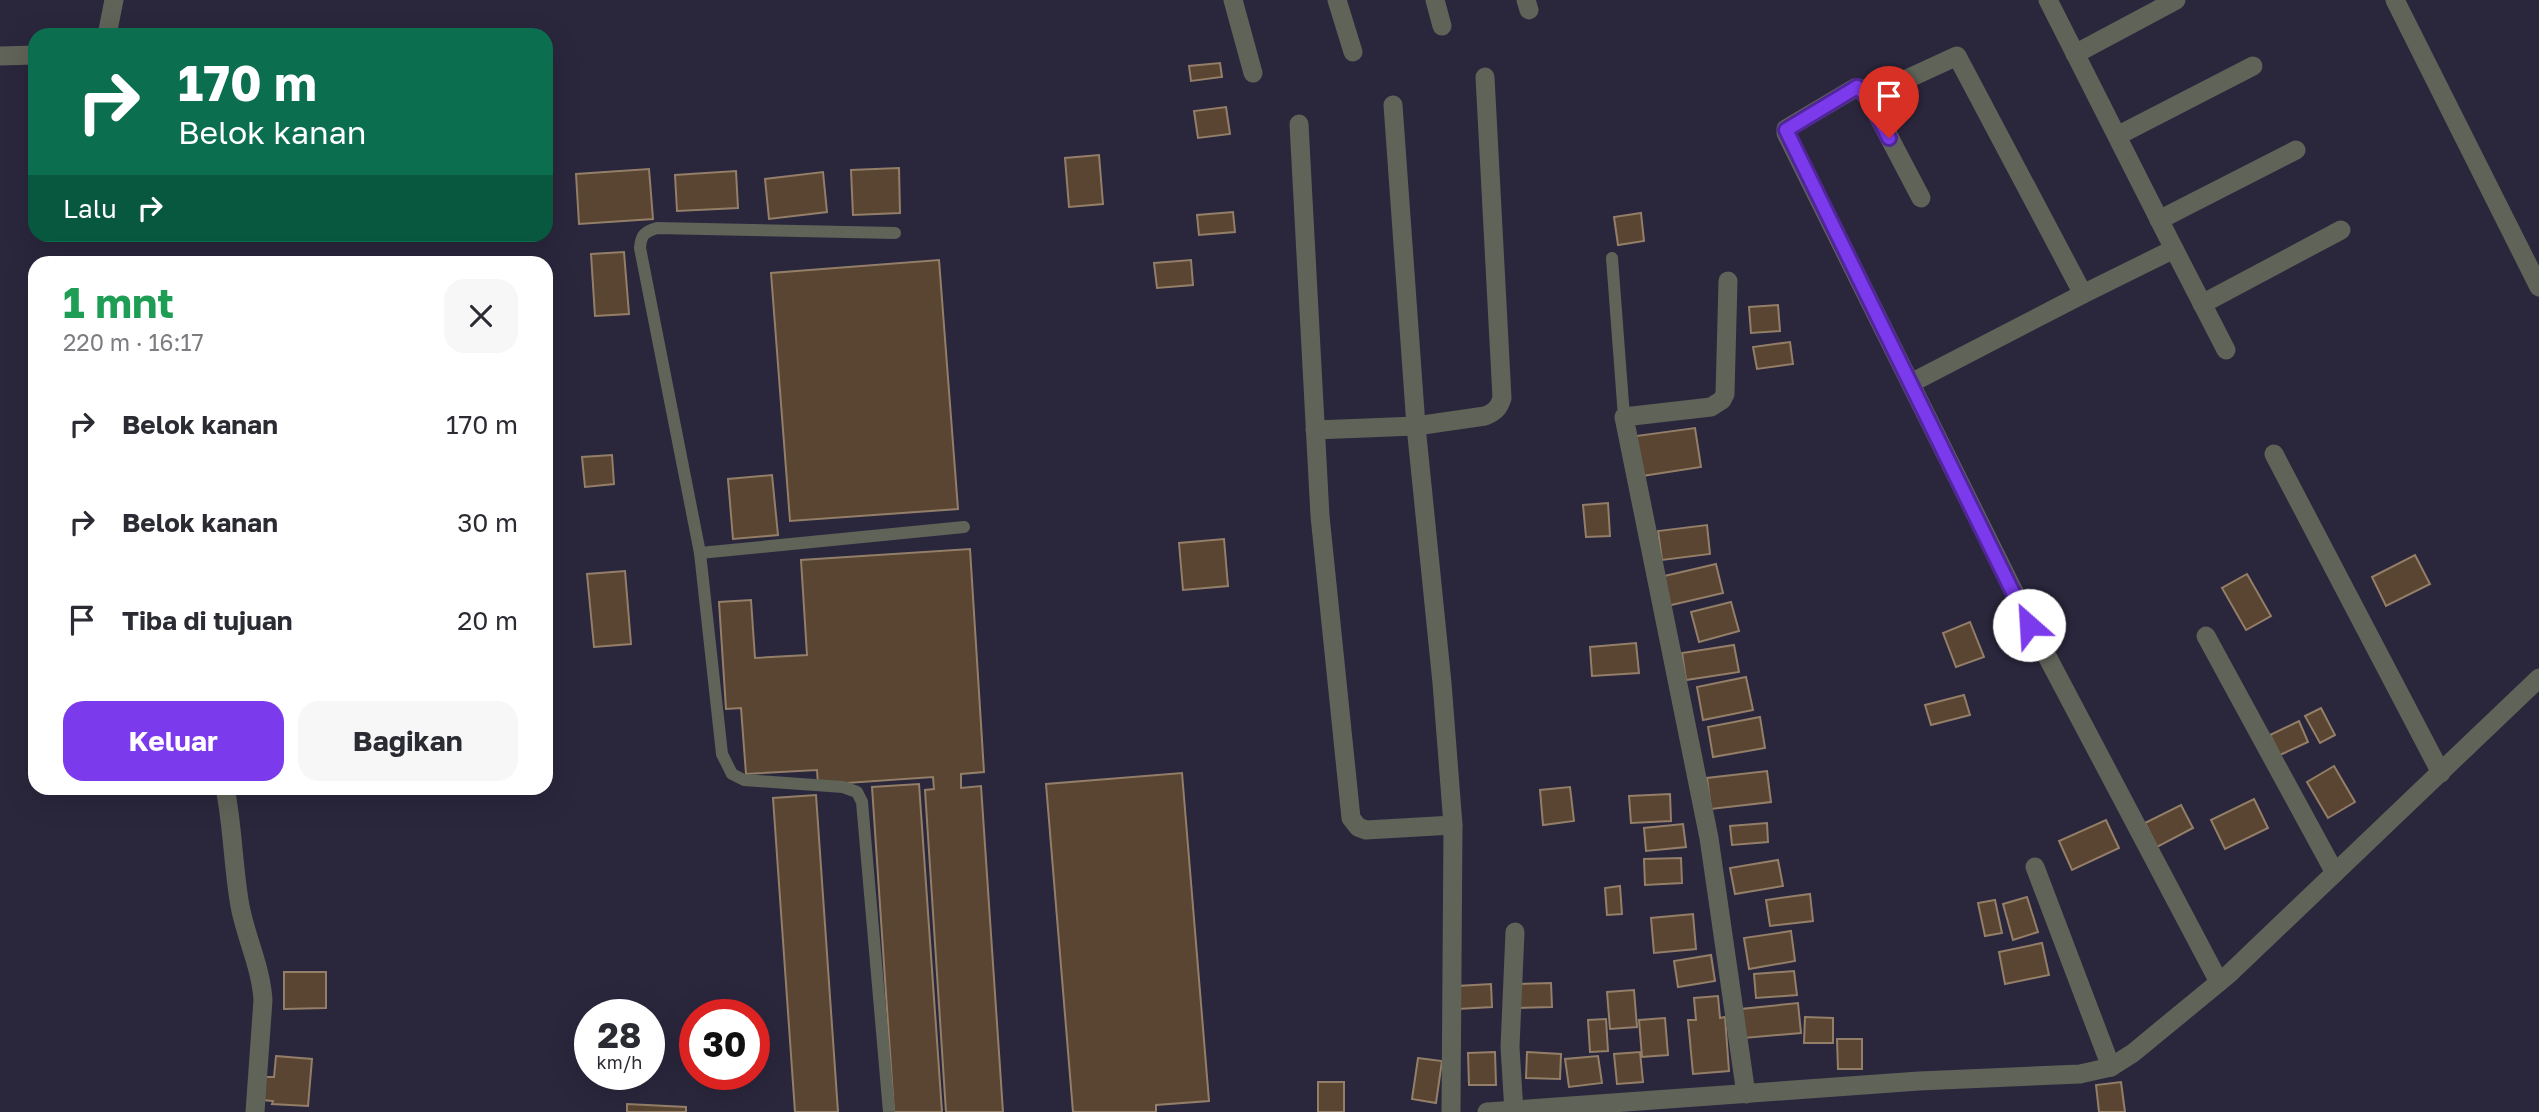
<!DOCTYPE html>
<html lang="id">
<meta charset="utf-8">
<style>
:root{--surface:#fff;--page:#f7f7f7;--text:#2b2b33;--muted:#7c7c81;--accent:#7c3aed}
body{margin:0;font-family:"Golos Text",sans-serif;background:var(--page);color:var(--text);height:100vh;display:flex;flex-direction:column;font-size:26px;white-space:nowrap}
*{box-sizing:border-box;margin:0}
p{font-size:23px;color:var(--muted)}
.icon{flex:none;width:38px;height:38px;fill:none;stroke:currentColor;stroke-width:2;stroke-linecap:round;stroke-linejoin:round}
.map{position:relative;flex:1;overflow:hidden}
.drawer{position:absolute;left:28px;top:256px;width:525px;height:539px;display:flex;flex-direction:column;background:var(--surface);border-radius:21px;box-shadow:0 7px 28px #0002}
.drawer>*{flex:none}
.banner{position:absolute;left:28px;top:28px;width:525px;height:214px;border-radius:21px;box-shadow:0 7px 28px #0002;background:#0b6e4f;color:#fff;overflow:hidden}
.speed{position:absolute;left:574px;top:999px;display:flex;gap:14px;font-size:35px;font-weight:700;text-align:center}
.speed>*{display:grid;place-content:center;width:91px;height:91px;border-radius:50%;background:var(--surface);box-shadow:0 7px 28px #0002;line-height:1}
.speed small{font-size:18px;font-weight:400}
.speed .limit{border:10px solid #d22;background:#fff;color:#111}
.pin{position:absolute;display:grid;place-items:center;width:60px;height:60px;color:#fff;margin:-72px -30px;border-radius:50% 50% 50% 0;rotate:-45deg;box-shadow:0 0 7px #0007}
.pin .icon{rotate:45deg}
.me{position:absolute;width:77px;margin:-38px;rotate:334deg;stroke-linejoin:round;filter:drop-shadow(0 0 5px #0008)}
.turn{display:flex;align-items:center;gap:24px;height:147px;padding:0 35px;font-size:32px}
.turn .icon{width:91px;height:91px;stroke-width:2.5}
.turn b{display:block;font-size:49px;line-height:60px}
.then{display:flex;align-items:center;height:66px;padding:0 35px;background:#0003;gap:14px;font-size:26px}
.round{display:grid;place-items:center;flex:none;width:74px;height:74px;border-radius:21px;background:var(--page)}
.head{display:flex;align-items:center;justify-content:space-between;height:119px;padding:0 35px}
h1{font-size:42px;font-weight:700;line-height:52px;color:#1e9e55}
.action{display:flex;gap:14px;margin-top:auto;padding:14px 35px}
.action a{flex:1;height:80px;border-radius:21px;background:var(--accent);color:#fff;font-size:28px;font-weight:700;line-height:80px;text-align:center}
.action a+a{background:var(--page);color:var(--text)}
ul{padding:0;list-style:none}
li{display:flex;align-items:center;gap:21px;height:98px;padding:0 35px}
li div{flex:1}
li b{display:block;font-size:26px}
li em{font-style:normal}
.map>svg:first-child{display:block}
.building{fill:#594531;stroke:#937e68;stroke-width:2}
.lines{fill:none;stroke-linecap:round;stroke-linejoin:round}
.service{stroke:#5f6358;stroke-width:12}
.minor{stroke:#5f6358;stroke-width:19}
.route-casing{stroke:#51269a;stroke-width:18}
.route{stroke:#7c3aed;stroke-width:12}
</style>
<div class="map">
<svg width="2539" height="1112" viewBox="0 0 2539 1112">
<rect width="100%" height="100%" fill="#2a263c"/>
<g class="building">
<path d="M 1220,63 L 1222,77 L 1191,81 L 1189,66 Z"/>
<path d="M 1226,107 L 1230,134 L 1198,138 L 1194,111 Z"/>
<path d="M 1099,155 L 1103,204 L 1069,207 L 1065,158 Z"/>
<path d="M 899,168 L 900,213 L 853,215 L 851,170 Z"/>
<path d="M 649,169 L 653,219 L 579,224 L 576,174 Z"/>
<path d="M 736,171 L 738,208 L 677,211 L 675,175 Z"/>
<path d="M 823,172 L 827,212 L 769,219 L 765,179 Z"/>
<path d="M 1233,212 L 1235,232 L 1199,235 L 1197,215 Z"/>
<path d="M 1641,213 L 1644,241 L 1618,245 L 1614,217 Z"/>
<path d="M 624,252 L 629,314 L 595,316 L 591,254 Z"/>
<path d="M 939,260 L 958,509 L 790,521 L 771,273 Z"/>
<path d="M 1191,260 L 1193,285 L 1157,288 L 1154,263 Z"/>
<path d="M 1778,305 L 1780,331 L 1751,333 L 1749,307 Z"/>
<path d="M 1790,342 L 1793,364 L 1757,369 L 1753,347 Z"/>
<path d="M 1695,428 L 1701,467 L 1642,476 L 1636,436 Z"/>
<path d="M 612,455 L 614,484 L 585,487 L 582,457 Z"/>
<path d="M 772,475 L 778,535 L 733,539 L 728,479 Z"/>
<path d="M 1608,503 L 1610,536 L 1586,537 L 1583,505 Z"/>
<path d="M 1707,525 L 1710,554 L 1662,560 L 1658,531 Z"/>
<path d="M 1224,539 L 1228,586 L 1183,590 L 1179,543 Z"/>
<path d="M 970,549 L 984,772 L 961,774 L 961,788 L 981,786 L 1003,1112 L 946,1112 L 925,790 L 934,789 L 933,777 L 818,785 L 817,770 L 746,774 L 741,708 L 726,709 L 719,602 L 751,600 L 755,658 L 807,655 L 801,560 Z"/>
<path d="M 2415,555 L 2430,584 L 2386,606 L 2372,577 Z"/>
<path d="M 1716,564 L 1723,593 L 1667,606 L 1660,577 Z"/>
<path d="M 625,571 L 631,644 L 594,647 L 587,574 Z"/>
<path d="M 2247,574 L 2271,616 L 2246,630 L 2222,588 Z"/>
<path d="M 1731,602 L 1739,631 L 1699,642 L 1691,612 Z"/>
<path d="M 1970,622 L 1984,657 L 1956,667 L 1943,633 Z"/>
<path d="M 1636,643 L 1639,673 L 1592,676 L 1590,647 Z"/>
<path d="M 1734,645 L 1739,672 L 1686,680 L 1682,653 Z"/>
<path d="M 1746,677 L 1753,710 L 1703,720 L 1697,687 Z"/>
<path d="M 1964,695 L 1970,715 L 1931,725 L 1925,705 Z"/>
<path d="M 2321,708 L 2335,735 L 2320,743 L 2305,716 Z"/>
<path d="M 1760,717 L 1765,748 L 1713,757 L 1708,727 Z"/>
<path d="M 2299,721 L 2308,742 L 2280,755 L 2270,735 Z"/>
<path d="M 2334,766 L 2355,802 L 2328,818 L 2307,782 Z"/>
<path d="M 1767,771 L 1771,802 L 1711,809 L 1707,778 Z"/>
<path d="M 1182,773 L 1209,1101 L 1156,1105 L 1156,1112 L 1073,1112 L 1046,784 Z"/>
<path d="M 919,784 L 942,1112 L 894,1112 L 872,787 Z"/>
<path d="M 1570,787 L 1574,821 L 1543,825 L 1540,790 Z"/>
<path d="M 1670,794 L 1671,821 L 1631,823 L 1629,796 Z"/>
<path d="M 816,795 L 838,1112 L 795,1112 L 773,798 Z"/>
<path d="M 2254,799 L 2268,828 L 2225,849 L 2211,820 Z"/>
<path d="M 2181,805 L 2193,828 L 2157,847 L 2145,823 Z"/>
<path d="M 2106,820 L 2119,848 L 2072,870 L 2059,841 Z"/>
<path d="M 1767,823 L 1768,842 L 1732,845 L 1730,826 Z"/>
<path d="M 1683,824 L 1686,847 L 1646,851 L 1644,828 Z"/>
<path d="M 1681,858 L 1682,883 L 1645,885 L 1644,859 Z"/>
<path d="M 1778,860 L 1783,886 L 1735,894 L 1730,868 Z"/>
<path d="M 1620,886 L 1622,914 L 1607,915 L 1605,888 Z"/>
<path d="M 1810,894 L 1813,921 L 1770,926 L 1766,900 Z"/>
<path d="M 2027,897 L 2038,932 L 2013,940 L 2003,904 Z"/>
<path d="M 1995,900 L 2002,933 L 1985,936 L 1978,903 Z"/>
<path d="M 1693,914 L 1696,949 L 1654,953 L 1651,918 Z"/>
<path d="M 1791,931 L 1795,961 L 1749,969 L 1744,938 Z"/>
<path d="M 2042,943 L 2049,975 L 2005,984 L 1999,952 Z"/>
<path d="M 1711,955 L 1715,981 L 1678,987 L 1674,961 Z"/>
<path d="M 1794,971 L 1797,995 L 1756,998 L 1754,974 Z"/>
<path d="M 284,972 L 326,972 L 326,1008 L 284,1009 Z"/>
<path d="M 1551,983 L 1552,1007 L 1513,1008 L 1512,984 Z"/>
<path d="M 1491,984 L 1492,1007 L 1458,1009 L 1457,986 Z"/>
<path d="M 1634,990 L 1637,1027 L 1610,1029 L 1607,992 Z"/>
<path d="M 1718,996 L 1720,1018 L 1725,1017 L 1729,1071 L 1693,1074 L 1688,1020 L 1696,1020 L 1694,998 Z"/>
<path d="M 1798,1003 L 1801,1033 L 1744,1038 L 1741,1009 Z"/>
<path d="M 1805,1017 L 1833,1018 L 1833,1043 L 1804,1043 Z"/>
<path d="M 1665,1018 L 1668,1055 L 1642,1057 L 1639,1020 Z"/>
<path d="M 1606,1019 L 1608,1051 L 1590,1052 L 1588,1020 Z"/>
<path d="M 1837,1039 L 1862,1039 L 1862,1069 L 1838,1069 Z"/>
<path d="M 1495,1052 L 1496,1085 L 1469,1085 L 1468,1053 Z"/>
<path d="M 1527,1052 L 1561,1054 L 1560,1079 L 1526,1078 Z"/>
<path d="M 1640,1052 L 1643,1082 L 1617,1084 L 1614,1054 Z"/>
<path d="M 276,1056 L 312,1059 L 308,1106 L 272,1104 L 273,1101 L 263,1100 L 265,1077 L 274,1077 Z"/>
<path d="M 1598,1056 L 1602,1083 L 1569,1087 L 1565,1059 Z"/>
<path d="M 1418,1058 L 1442,1061 L 1436,1103 L 1412,1099 Z"/>
<rect x="1318" y="1082" width="26" height="30"/>
<path d="M 2121,1082 L 2125,1112 L 2099,1112 L 2096,1085 Z"/>
<path d="M 627,1104 L 686,1107 L 686,1112 L 627,1112 Z"/>
</g>
<g class="lines">
<g class="service">
<path d="M 1612,258 L 1624,417"/>
<path d="M 700,553 L 964,527"/>
<path d="M 889,1112 L 862,802 L 857,792 L 843,787 L 744,780 L 732,774 L 722,754 L 700,553 L 640,248 C 641,235 644,232 657,228 L 895,233"/>
</g>
<g class="minor">
<path d="M 1233,0 L 1253,73"/>
<path d="M 1337,0 L 1353,52"/>
<path d="M 1435,0 L 1442,26"/>
<path d="M 1526,0 L 1529,10"/>
<path d="M 2048,0 L 2174,249"/>
<path d="M 2395,0 L 2539,287"/>
<path d="M 107,35 L 114,0"/>
<path d="M 2075,54 L 2176,0"/>
<path d="M 0,56 L 35,55"/>
<path d="M 1868,97 L 1921,198"/>
<path d="M 1393,105 L 1416,426 L 1442,683 L 1453,825 L 1451,1112"/>
<path d="M 1299,124 L 1320,516 L 1351,818 L 1358,827 L 1366,830 L 1453,825"/>
<path d="M 2117,136 L 2253,66"/>
<path d="M 2159,220 L 2296,150"/>
<path d="M 1728,281 L 1725,394 L 1722,400 L 1711,407 L 1624,417 L 1709,838 L 1746,1094"/>
<path d="M 2083,294 L 2174,249 L 2226,350"/>
<path d="M 2202,304 L 2341,230"/>
<path d="M 1911,383 L 2083,294 L 1957,56 L 1868,97 L 1859,88 L 1855,88 L 1786,129 L 1786,133 L 2030,624 L 2219,982"/>
<path d="M 1315,430 L 1416,426 L 1485,416 C 1495,412 1499,408 1502,398 L 1485,77"/>
<path d="M 2274,454 L 2441,773"/>
<path d="M 2206,636 L 2335,873"/>
<path d="M 225,788 C 233,827 233,867 240,906 C 246,938 261,967 263,1000 L 255,1112"/>
<path d="M 2035,867 L 2111,1067"/>
<path d="M 1487,1112 L 1919,1081 L 2080,1074 L 2111,1067 L 2133,1053 L 2229,974 L 2539,678"/>
<path d="M 1514,1112 L 1510,1047 L 1515,932"/>
</g>
</g>
<g class="lines">
<defs>
<path id="route" d="M 1889,138 L 1868,97 L 1857,87 L 1786,130 L 2029,625"/>
</defs>
<use href="#route" class="route-casing"/>
<use href="#route" class="route"/>
</g>
</svg>
<div class="speed"><div>28<small>km/h</small></div><div class="limit">30</div></div>
<div class="pin" style="left:1889px;top:138px;background:#d93025"><svg class="icon" aria-label="arrive" viewBox="0 0 24 24"><path d="M6 21V4h12l-3 4 3 4H6"/></svg></div>
<svg class="me" style="left:2029px;top:625px" viewBox="-20 -20 40 40"><circle r="19" fill="#fff"/><path d="M0-13L10 11 0 6-10 11z" fill="#7c3aed"/></svg>
<div class="banner">
<div class="turn"><svg class="icon" aria-label="right" viewBox="0 0 24 24"><path d="M7 20v-9h11M14 6l5 5-5 5"/></svg><div><b>170 m</b>Belok kanan</div></div>
<div class="then">Lalu<svg class="icon" aria-label="right" viewBox="0 0 24 24"><path d="M7 20v-9h11M14 6l5 5-5 5"/></svg></div>
</div>
<section class="drawer">
<div class="head"><div><h1>1 mnt</h1><p>220 m · 16:17</p></div><a class="round"><svg class="icon" aria-label="close" viewBox="0 0 24 24"><path d="M6 6l12 12M18 6L6 18"/></svg></a></div>
<ul>
<li><svg class="icon" aria-label="right" viewBox="0 0 24 24"><path d="M7 20v-9h11M14 6l5 5-5 5"/></svg><div><b>Belok kanan</b></div><em>170 m</em></li>
<li><svg class="icon" aria-label="right" viewBox="0 0 24 24"><path d="M7 20v-9h11M14 6l5 5-5 5"/></svg><div><b>Belok kanan</b></div><em>30 m</em></li>
<li><svg class="icon" aria-label="arrive" viewBox="0 0 24 24"><path d="M6 21V4h12l-3 4 3 4H6"/></svg><div><b>Tiba di tujuan</b></div><em>20 m</em></li>
</ul>
<div class="action"><a>Keluar</a><a>Bagikan</a></div>
</section>
</div>
